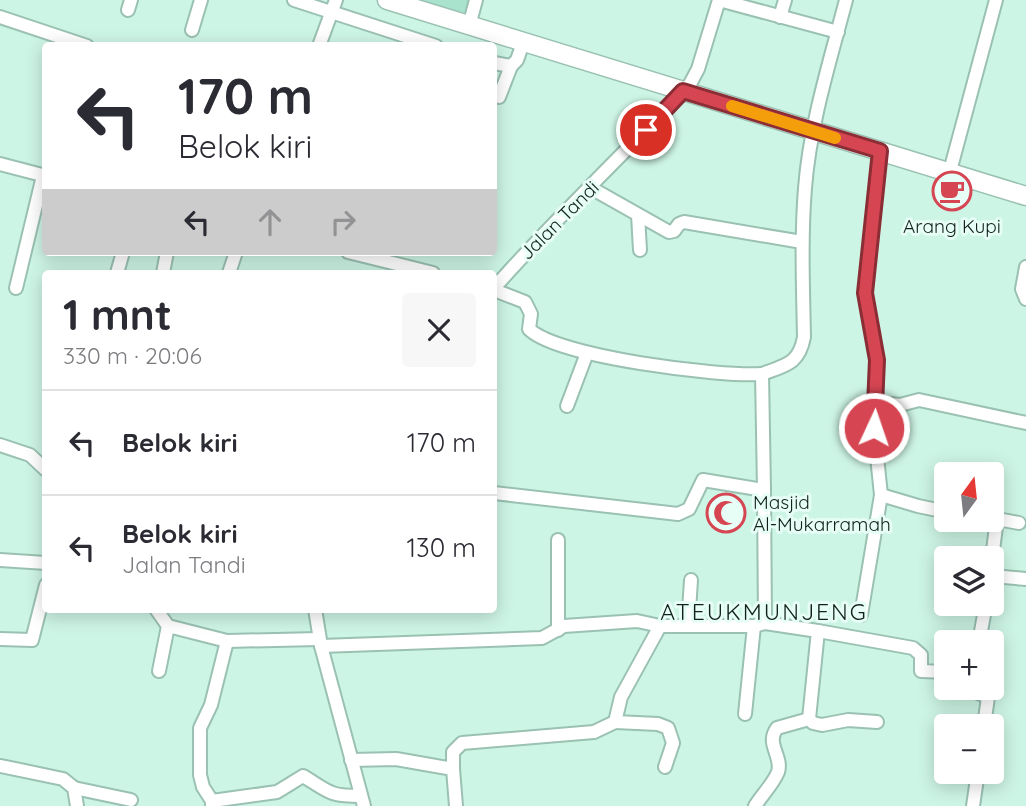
<!DOCTYPE html>
<html lang="id">
<meta charset="utf-8">
<style>
:root{--surface:#fff;--page:#f7f7f7;--text:#2b2b33;--muted:#7c7c81;--line:#e1e1e2}
body{margin:0;font-family:Quicksand,sans-serif;background:var(--page);color:var(--text);height:100vh;display:flex;flex-direction:column;font-size:26px;white-space:nowrap}
*{box-sizing:border-box;margin:0}
p{font-size:23px;color:var(--muted)}
.icon{flex:none;width:38px;height:38px;fill:none;stroke:currentColor;stroke-width:2;stroke-linecap:round;stroke-linejoin:round}
.map{position:relative;flex:1;overflow:hidden}
.side{position:absolute;left:42px;top:270px;width:455px;height:343px;display:flex;flex-direction:column;background:var(--surface);border-radius:7px;box-shadow:0 4px 18px #0003}
.side>*{flex:none}
.top-card{position:absolute;left:42px;top:42px;width:455px;height:214px;border-radius:7px;box-shadow:0 4px 18px #0003;background:#fff;color:var(--text);overflow:hidden}
.needle{width:46px;rotate:15deg}
.fabs{position:absolute;left:934px;top:462px;display:grid;gap:14px}
.fabs a{display:grid;place-items:center;width:70px;height:70px;border-radius:7px;background:var(--surface);box-shadow:0 4px 18px #0003;font-size:35px}
.pin{position:absolute;display:grid;place-items:center;width:60px;height:60px;color:#fff;margin:-30px;border:4px solid #fff;border-radius:50%;box-shadow:0 2px 7px #0007}
.me{position:absolute;width:77px;margin:-38px;rotate:3deg;stroke-linejoin:round;filter:drop-shadow(0 0 5px #0008)}
.turn{display:flex;align-items:center;gap:24px;height:147px;padding:0 21px;font-size:32px}
.turn .icon{width:91px;height:91px;stroke-width:2.5}
.turn b{display:block;font-size:49px;line-height:60px}
.lanes{display:flex;align-items:center;height:66px;padding:0 21px;background:#0003;justify-content:center;gap:35px;direction:ltr}
.lanes .off{opacity:.35}
.round{display:grid;place-items:center;flex:none;width:74px;height:74px;border-radius:7px;background:var(--page)}
.headline{display:flex;align-items:center;justify-content:space-between;height:119px;padding:0 21px}
h1{font-size:42px;font-weight:700;line-height:52px}
ul{padding:0;list-style:none}
li{display:flex;align-items:center;gap:21px;height:105px;padding:0 21px;border-top:2px solid var(--line)}
li div{flex:1}
li b{display:block;font-size:26px}
li em{font-style:normal}
.map>svg:first-child{display:block}
.green{fill:#a9e3cd}
.lines{fill:none;stroke-linecap:round;stroke-linejoin:round}
.street-casing{stroke:#9ac1b2;stroke-width:16}
.secondary-casing{stroke:#9ac1b2;stroke-width:21}
.street{stroke:#fff;stroke-width:12}
.secondary{stroke:#fff;stroke-width:18}
.route-casing{stroke:#8a2d35;stroke-width:18}
.route{stroke:#d54552;stroke-width:12}
.slow{stroke:#f59e0b;stroke-width:12}
.labels{text-anchor:middle;stroke-width:6;stroke-linejoin:round;paint-order:stroke}
.street-label{font-size:19px;fill:#12211c;stroke:#e6fef5}
.poi-label{font-size:19px;fill:#12211c;stroke:#e6fef5}
.quarter-label{font-size:23px;letter-spacing:2px;fill:#12211c;stroke:#e6fef5}
</style>
<div class="map">
<svg width="1026" height="806" viewBox="0 0 1026 806">
<rect width="100%" height="100%" fill="#cdf5e5"/>
<path class="green" d="M 419,0 L 475,0 L 470,17 Z"/>
<g class="lines">
<defs>
<g id="street">
<path d="M 294,0 L 436,46"/>
<path d="M 719,0 L 838,32"/>
<path d="M 128,10 L 131,0"/>
<path d="M 0,17 L 87,46"/>
<path d="M 780,17 L 785,0"/>
<path d="M 469,26 L 476,0"/>
<path d="M 192,30 L 201,0"/>
<path d="M 319,46 L 336,0"/>
<path d="M 494,63 L 511,66 L 517,60 L 523,43"/>
<path d="M 499,97 L 511,66"/>
<path d="M 0,164 L 46,176"/>
<path d="M 950,171 L 996,0"/>
<path d="M 591,188 L 669,232 L 674,231 L 679,224 L 684,222 L 802,242"/>
<path d="M 638,215 L 640,250"/>
<path d="M 348,252 L 433,273"/>
<path d="M 1026,267 L 1022,289 L 1026,299"/>
<path d="M 117,273 L 123,252"/>
<path d="M 163,273 L 167,252"/>
<path d="M 229,273 L 236,252"/>
<path d="M 16,288 L 43,176"/>
<path d="M 494,288 C 556,218 625,153 690,84 L 698,69 L 719,0"/>
<path d="M 494,290 L 525,302 L 531,314 L 529,329 C 557,357 720,377 762,374"/>
<path d="M 876,399 L 877,361 L 865,293 L 880,151"/>
<path d="M 567,406 L 587,353"/>
<path d="M 0,445 L 30,455 L 46,470"/>
<path d="M 494,493 L 678,514 L 689,509 L 703,480 L 764,490 L 762,374 C 786,365 799,364 804,337 C 803,287 801,237 805,188 C 810,124 830,61 846,0"/>
<path d="M 881,495 L 918,506 L 947,512"/>
<path d="M 992,518 L 1019,523"/>
<path d="M 992,558 L 997,519"/>
<path d="M 0,560 L 46,563"/>
<path d="M 992,576 L 1026,579"/>
<path d="M 156,609 L 168,626 L 227,641 L 319,639"/>
<path d="M 315,609 L 321,646 L 364,806"/>
<path d="M 861,615 L 881,495 L 874,428 L 876,399 L 883,403 L 900,405 L 919,400 L 1026,423"/>
<path d="M 765,623 L 818,631 L 809,719"/>
<path d="M 688,626 L 691,580"/>
<path d="M 558,630 L 558,540"/>
<path d="M 818,631 L 913,648 L 921,655 L 921,671 L 947,672"/>
<path d="M 0,639 L 32,640 L 46,585"/>
<path d="M 979,642 L 986,604"/>
<path d="M 321,646 L 542,638 L 564,626 L 637,621 L 660,626 L 754,626 L 765,623 L 764,490"/>
<path d="M 159,671 L 168,626"/>
<path d="M 973,688 L 976,692 L 988,697 L 984,726"/>
<path d="M 745,714 L 754,626"/>
<path d="M 615,722 L 658,724 L 668,728 L 673,743 L 665,767"/>
<path d="M 351,760 L 396,759 L 453,769 L 456,806"/>
<path d="M 1,766 L 63,779 L 74,788 L 77,806"/>
<path d="M 453,769 L 453,752 L 462,743 L 594,732 L 615,722 L 621,697 L 660,626"/>
<path d="M 74,788 L 131,800"/>
<path d="M 212,801 L 277,792 L 303,776 C 330,792 328,796 361,796"/>
<path d="M 212,806 L 212,801 L 203,787 L 200,775 L 200,728 L 211,705 L 227,641"/>
<path d="M 755,806 C 762,795 773,784 778,772 C 783,756 765,744 777,728 L 809,719 L 813,723 L 822,725 L 848,720 L 877,722"/>
<path d="M 973,806 L 978,772"/>
</g>
<path id="secondary" d="M 387,0 L 1026,196"/>
</defs>
<use href="#street" class="street-casing"/>
<use href="#secondary" class="secondary-casing"/>
<use href="#street" class="street"/>
<use href="#secondary" class="secondary"/>
</g>
<g class="lines">
<defs>
<path id="route" d="M 646,130 L 683,91 L 880,151 L 865,293 L 877,360 L 874,428"/>
</defs>
<use href="#route" class="route-casing"/>
<use href="#route" class="route"/>
<path class="slow" d="M 732,106 L 835,138"/>
</g>
<defs>
<symbol id="cafe-ring" viewBox="-11 -11 22 22"><circle r="9.5" fill="#e6fef5" stroke="#d54552" stroke-width="1.5"/><path d="M-5.5-4.5H6V0H3Q3 3.5 0 3.5H-2.5Q-5.5 3.5-5.5 0ZM3-3.2v2h1.7v-2ZM-6 4.5H4V6H-6Z" fill="#d54552"/></symbol>
<symbol id="mosque-ring" viewBox="-11 -11 22 22"><circle r="9.5" fill="#e6fef5" stroke="#d54552" stroke-width="1.5"/><path d="M3.5-4.9A6 6 0 1 0 3.5 4.9A5 5 0 1 1 3.5-4.9Z" fill="#d54552"/></symbol>
</defs>
<g fill-rule="evenodd">
<use href="#cafe-ring" x="930" y="169" width="44" height="44"/>
<use href="#mosque-ring" x="704" y="491" width="44" height="44"/>
</g>
<g class="labels">
<g class="street-label">
<text transform="translate(559 220) rotate(-45)" y="7">Jalan Tandi</text>
</g>
<g class="poi-label">
<text x="952" y="233">Arang Kupi</text>
<text x="753" y="509" text-anchor="start">Masjid<tspan x="753" dy="22">Al-Mukarramah</tspan></text>
</g>
<g class="quarter-label">
<text x="764" y="620">ATEUKMUNJENG</text>
</g>
</g>
</svg>
<div class="fabs">
<a><svg class="needle" viewBox="-14 -14 28 28"><path d="M0-13l5 13h-10z" fill="#e53935"/><path d="M0 13l5-13h-10z" fill="#7c7c81"/></svg></a>
<a><svg class="icon" aria-label="layers" viewBox="0 0 24 24"><path d="M12 4l9 5-9 5-9-5zM3 14l9 5 9-5"/></svg></a>
<a>+</a>
<a>−</a>
</div>
<div class="pin" style="left:646px;top:130px;background:#d93025"><svg class="icon" aria-label="arrive" viewBox="0 0 24 24"><path d="M6 21V4h12l-3 4 3 4H6"/></svg></div>
<svg class="me" style="left:874px;top:428px" viewBox="-20 -20 40 40"><circle r="17" fill="#d54552" stroke="#fff" stroke-width="3"/><path d="M0-11L8 9 0 5-8 9z" fill="#fff"/></svg>
<div class="top-card">
<div class="turn"><svg class="icon" aria-label="left" viewBox="0 0 24 24"><path d="M17 20v-9H6M10 6l-5 5 5 5"/></svg><div><b>170 m</b>Belok kiri</div></div>
<div class="lanes"><svg class="icon" aria-label="left" viewBox="0 0 24 24"><path d="M17 20v-9H6M10 6l-5 5 5 5"/></svg><svg class="icon off" aria-label="ahead" viewBox="0 0 24 24"><path d="M12 20V5M6 11l6-6 6 6"/></svg><svg class="icon off" aria-label="right" viewBox="0 0 24 24"><path d="M7 20v-9h11M14 6l5 5-5 5"/></svg></div>
</div>
<section class="side">
<div class="headline"><div><h1>1 mnt</h1><p>330 m · 20:06</p></div><a class="round"><svg class="icon" aria-label="close" viewBox="0 0 24 24"><path d="M6 6l12 12M18 6L6 18"/></svg></a></div>
<ul>
<li><svg class="icon" aria-label="left" viewBox="0 0 24 24"><path d="M17 20v-9H6M10 6l-5 5 5 5"/></svg><div><b>Belok kiri</b></div><em>170 m</em></li>
<li><svg class="icon" aria-label="left" viewBox="0 0 24 24"><path d="M17 20v-9H6M10 6l-5 5 5 5"/></svg><div><b>Belok kiri</b><p>Jalan Tandi</p></div><em>130 m</em></li>
</ul>
</section>
</div>
